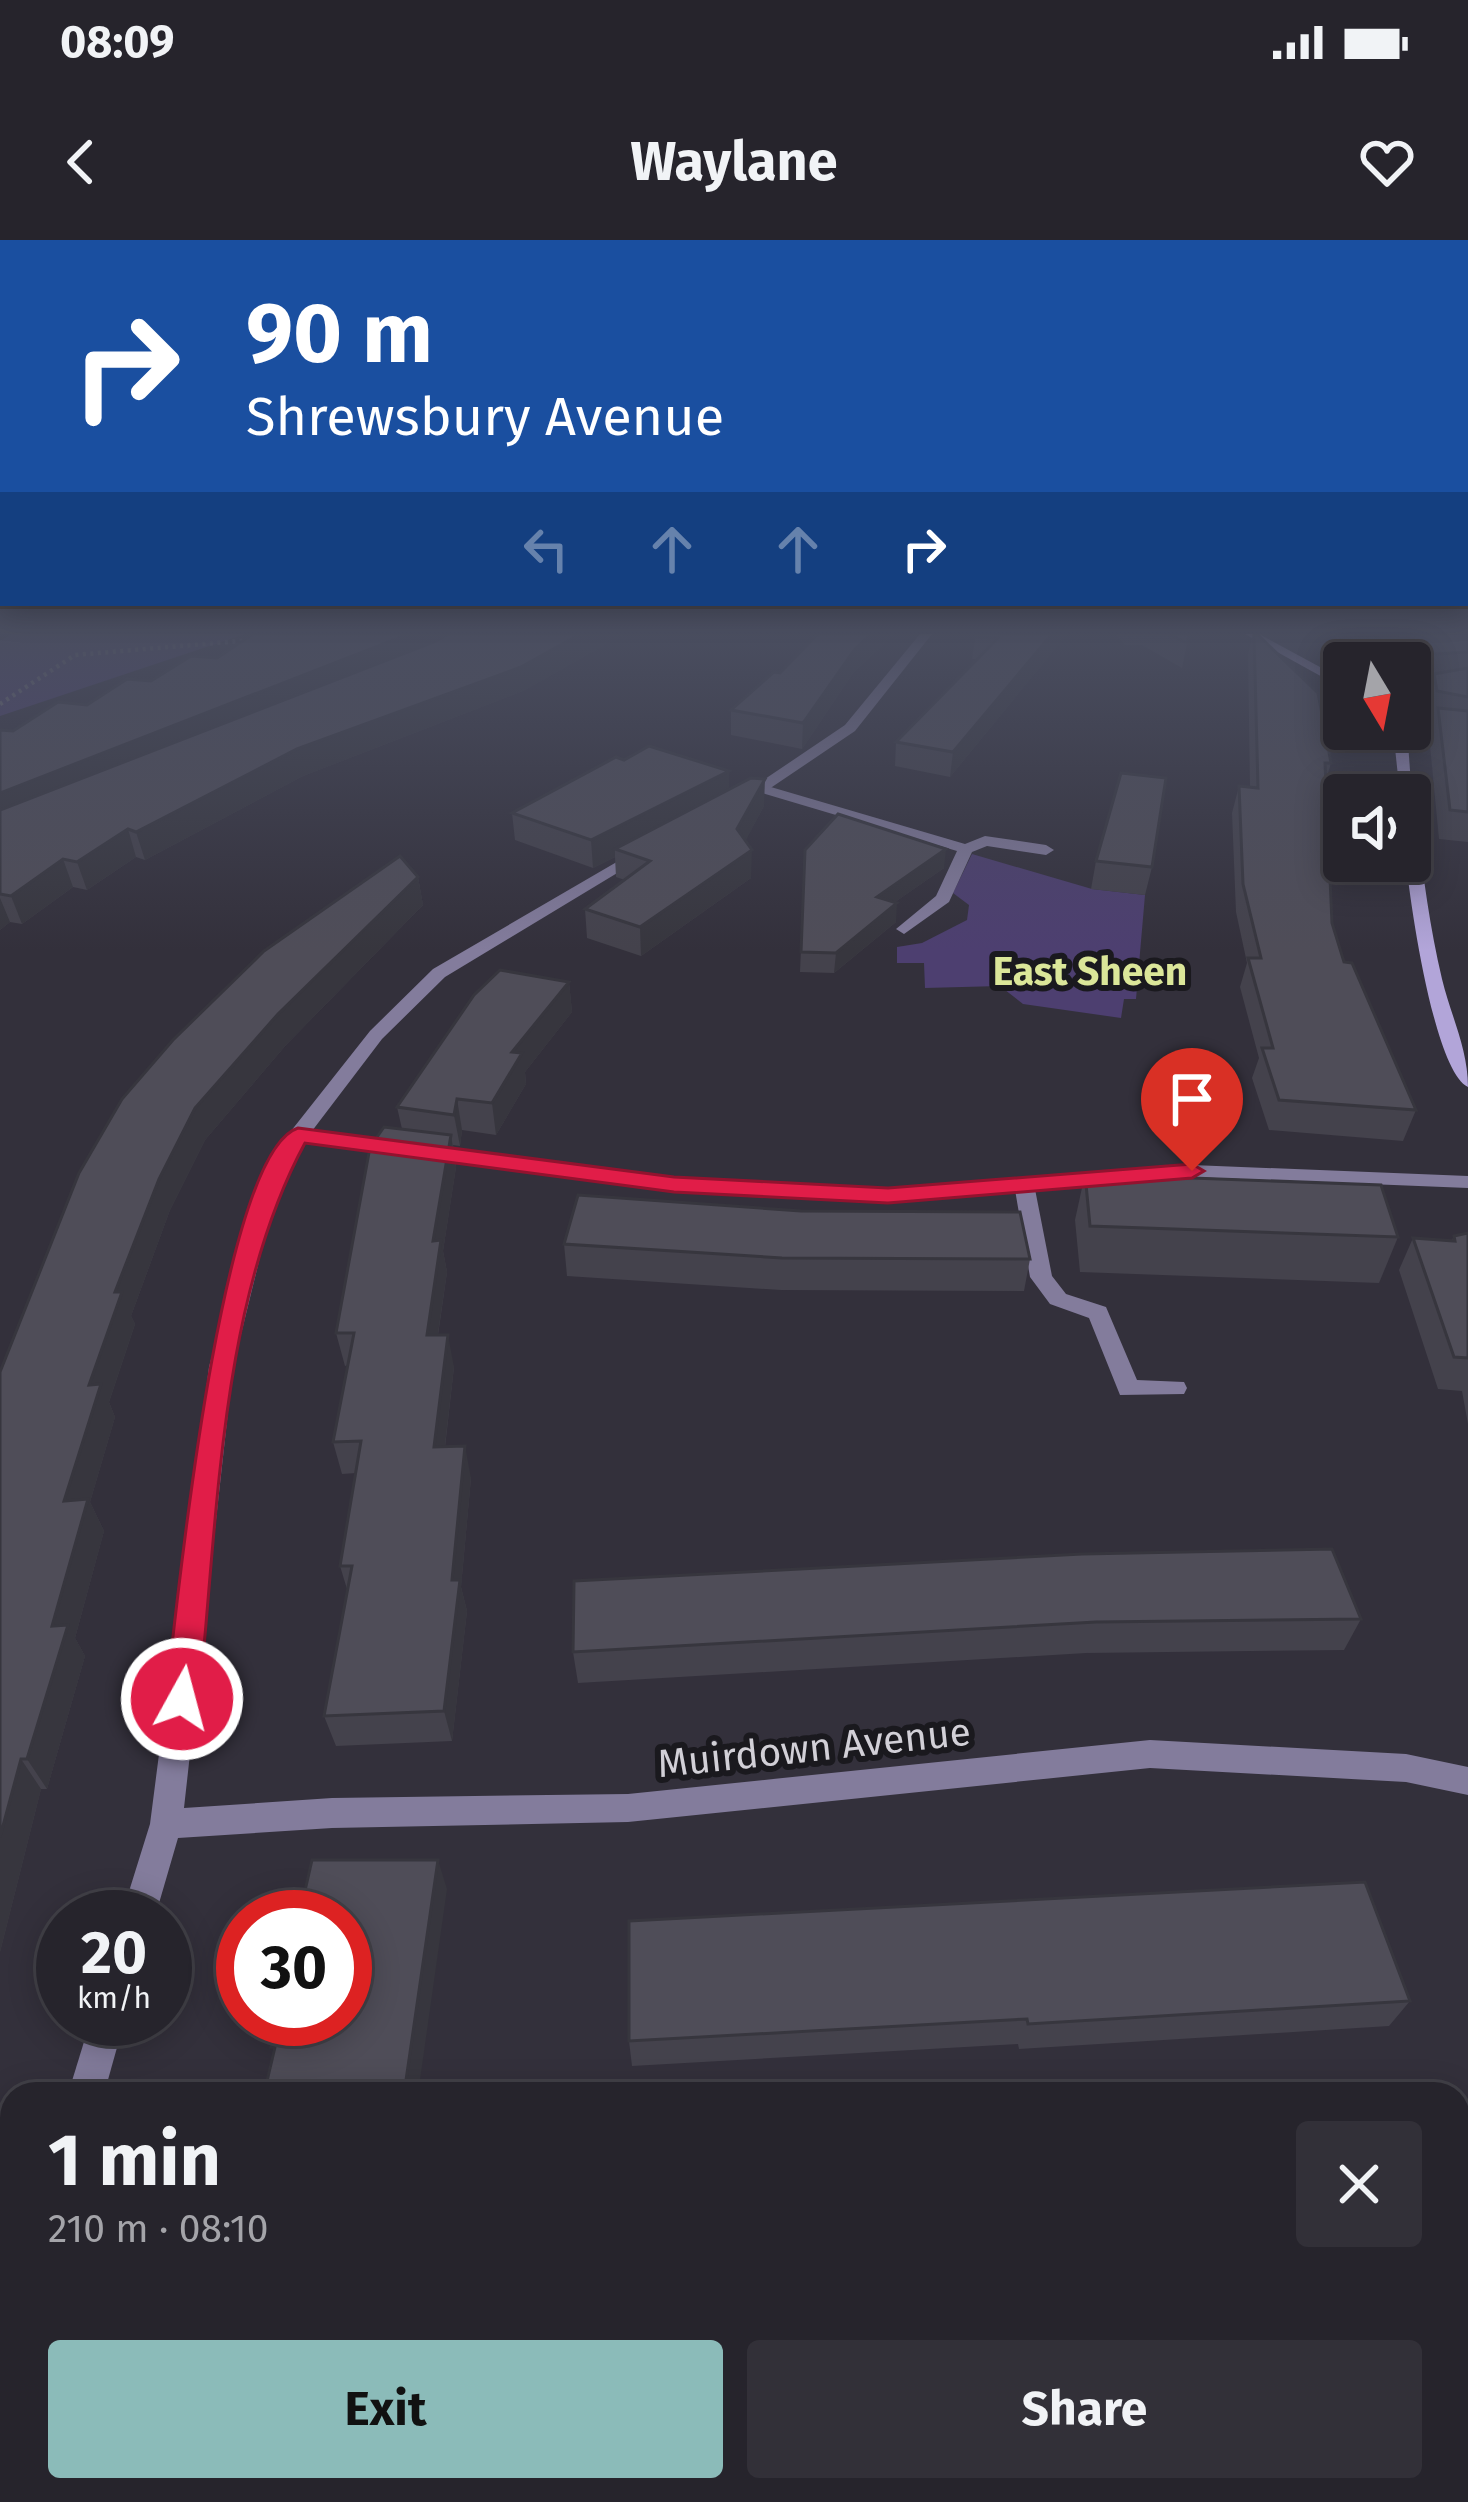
<!DOCTYPE html>
<meta charset="utf-8">
<style>
:root{--surface:#26242c;--page:#323038;--text:#f1f3f6;--muted:#a4a4a9;--line:#424148;--accent:#8bbbb9}
body{margin:0;font-family:"Fira Sans",sans-serif;background:var(--page);color:var(--text);height:100vh;display:flex;flex-direction:column;font-size:45px;white-space:nowrap}
*{box-sizing:border-box;margin:0}
p{font-size:39px;color:var(--muted)}
.icon{flex:none;width:66px;height:66px;fill:none;stroke:currentColor;stroke-width:2;stroke-linecap:round;stroke-linejoin:round}
.map{position:relative;flex:1;overflow:hidden}
.panel{position:absolute;left:0px;top:1842px;width:1470px;height:420px;display:flex;flex-direction:column;background:var(--surface);border-radius:36px 36px 0 0;box-shadow:0 6px 30px #0003,0 0 0 3px var(--line)}
.panel>*{flex:none}
.top-card{position:absolute;left:0px;top:0px;width:1470px;height:366px;box-shadow:0 6px 30px #0003,0 0 0 3px var(--line);background:#1a4fa0;color:#fff;overflow:hidden}
.needle{width:78px;rotate:170deg}
.buttons{position:absolute;left:1323px;top:402px;display:grid;gap:24px}
.buttons a{display:grid;place-items:center;width:108px;height:108px;border-radius:12px;background:var(--surface);box-shadow:0 6px 30px #0003,0 0 0 3px var(--line);font-size:60px}
.speed{position:absolute;left:36px;top:1650px;display:flex;gap:24px;font-size:60px;font-weight:700;text-align:center}
.speed>*{display:grid;place-content:center;width:156px;height:156px;border-radius:50%;background:var(--surface);box-shadow:0 6px 30px #0003,0 0 0 3px var(--line);line-height:1}
.speed small{font-size:30px;font-weight:400}
.speed .limit{border:18px solid #d22;background:#fff;color:#111}
.pin{position:absolute;display:grid;place-items:center;width:102px;height:102px;color:#fff;margin:-123px -51px;border-radius:50% 50% 50% 0;rotate:-45deg;box-shadow:0 0 12px #0007}
.pin .icon{rotate:45deg}
.me{position:absolute;width:132px;margin:-66px;rotate:7deg;stroke-linejoin:round;filter:drop-shadow(0 0 9px #0008)}
.turn{display:flex;align-items:center;gap:42px;height:252px;padding:0 48px;font-size:54px}
.turn .icon{width:156px;height:156px;stroke-width:2.5}
.turn b{display:block;font-size:84px;line-height:102px}
.lanes{display:flex;align-items:center;height:114px;padding:0 48px;background:#0003;justify-content:center;gap:60px;direction:ltr}
.lanes .off{opacity:.35}
.round{display:grid;place-items:center;flex:none;width:126px;height:126px;border-radius:12px;background:var(--page)}
.summary{display:flex;align-items:center;justify-content:space-between;height:204px;padding:0 48px}
h1{font-size:72px;font-weight:700;line-height:90px}
.primary-button{display:flex;gap:24px;margin-top:auto;padding:24px 48px}
.primary-button a{flex:1;height:138px;border-radius:12px;background:var(--accent);color:#111;font-size:48px;font-weight:700;line-height:138px;text-align:center}
.primary-button a+a{background:var(--page);color:var(--text)}
.status{display:flex;justify-content:space-between;align-items:center;height:84px;padding:0 60px;background:var(--surface);direction:ltr}
.status svg{height:33px;fill:currentColor}
header{display:flex;justify-content:space-between;align-items:center;height:156px;padding:0 48px;background:var(--surface);font-size:54px;font-weight:700}
.map>svg:first-child{display:block}
.green{fill:#4d3f70}
.lines{fill:none;stroke-linecap:round;stroke-linejoin:round}
.path{stroke:#797780;stroke-width:4.5;stroke-dasharray:3 4.5;stroke-linecap:butt}
.lane{fill:#837c9c;fill-rule:evenodd}
.street{fill:#837c9c;fill-rule:evenodd}
.secondary{fill:#b2a5d9;fill-rule:evenodd}
.wall{fill:#44424c}
.shaded-wall{fill:#37363e}
.building{fill:#4f4d58;stroke:#37363e;stroke-width:3}
.route{fill:#e11d48;stroke:#92132f;stroke-width:3}
.labels{text-anchor:middle;stroke-width:12;stroke-linejoin:round;paint-order:stroke}
.far-district-label{font-size:39px;font-weight:bold;fill:#dbe699;stroke:#1a191e}
.near-street-label{font-size:39px;fill:#d2d0d7;stroke:#1a191e}
</style>
<div class="status"><b>08:09</b><svg viewBox="0 0 49 12"><path d="M0 12V9h3v3zM5 12V6h3v6zM10 12V3h3v9zM15 12V0h3v12zM26 1h20v11H26zM47 4h2v5h-2z"/></svg></div>
<header><svg class="icon" aria-label="back" viewBox="0 0 24 24"><path d="M15 5l-7 7 7 7"/></svg>Waylane<svg class="icon" aria-label="heart" viewBox="0 0 24 24"><path d="M12 20l-8-8c-3-5 5-10 8-4 3-6 11-1 8 4z"/></svg></header>
<div class="map">
<svg width="1468" height="2262" viewBox="0 0 1468 2262">
<rect width="100%" height="100%" fill="#33303b"/>
<g class="green">
<path d="M 12,394 L 245,394 L 0,476 L 0,401 Z"/>
<path d="M 972,614 L 1092,649 L 1145,655 L 1136,759 L 1124,759 L 1121,778 L 1023,764 L 1000,746 L 925,748 L 924,723 L 897,723 L 897,707 L 922,703 L 967,680 L 969,665 L 953,653 Z"/>
</g>
<g class="lines">
<path class="path" d="M 0,464 L 75,415 L 251,400"/>
<g class="lane">
<path d="M 764,545 L 965,604 L 985,596 L 1046,605 L 1054,610 L 1046,615 L 987,606 L 972,612 L 949,662 L 904,694 L 896,689 L 936,656 L 957,611 L 759,552 L 759,546 Z"/>
<path d="M 1024,938 L 1034,944 L 1052,1036 L 1066,1054 L 1106,1067 L 1137,1140 L 1184,1142 L 1187,1148 L 1184,1154 L 1120,1155 L 1089,1078 L 1050,1064 L 1030,1037 L 1014,944 Z"/>
</g>
<g class="street">
<path d="M 920,394 L 932,394 L 855,491 L 744,566 L 734,566 L 734,560 L 845,485 Z"/>
<path d="M 1410,480 L 1468,487 L 1468,495 L 1410,488 Z"/>
<path d="M 639,609 L 652,612 L 445,737 L 382,799 L 312,891 L 674,939 L 888,948 L 1192,925 L 1468,936 L 1468,948 L 1192,937 L 888,962 L 674,951 L 304,902 L 275,956 L 233,1127 L 184,1568 L 332,1558 L 628,1554 L 1150,1500 L 1406,1514 L 1468,1527 L 1468,1555 L 1406,1542 L 1150,1528 L 628,1582 L 332,1588 L 178,1598 L 155,1677 L 121,1677 L 150,1584 L 209,1127 L 253,956 L 291,891 L 370,791 L 433,729 Z"/>
<path d="M 91,1779 L 125,1779 L 104,1854 L 68,1854 Z"/>
<path d="M 12,2087 L 12,2164 L 0,2169 L 0,2092 Z"/>
</g>
<g class="secondary">
<path d="M 1245,394 L 1259,394 L 1344,440 L 1344,449 Z"/>
<path d="M 1468,440 L 1468,448 L 1410,458 L 1410,450 Z"/>
<path d="M 1393,489 L 1407,489 L 1412,558 L 1400,555 Z"/>
<path d="M 1410,579 L 1417,583 C 1423,636 1430,688 1442,739 C 1451,776 1468,809 1468,847 C 1434,831 1410,662 1406,621 L 1410,621 Z"/>
</g>
</g>
<g class="wall">
<path d="M 253,394 L 624,394 L 523,451 L 303,536 L 145,620 L 136,617 L 87,650 L 73,647 L 22,684 L 10,682 L 0,690 L 0,490 L 13,491 L 217,418 Z"/>
<path d="M 818,394 L 895,394 L 853,433 L 802,509 L 731,495 L 731,470 L 780,433 Z"/>
<path d="M 976,394 L 1067,394 L 950,537 L 895,526 L 896,502 L 977,419 L 972,419 Z"/>
<path d="M 1116,394 L 1189,394 L 1182,428 L 1142,405 L 1125,405 Z"/>
<path d="M 1253,394 L 1331,523 L 1326,540 L 1332,683 L 1344,722 L 1416,870 L 1403,901 L 1269,890 L 1252,838 L 1259,818 L 1240,747 L 1247,723 L 1236,672 L 1232,573 L 1239,546 L 1250,547 L 1248,414 Z"/>
<path d="M 1330,394 L 1468,394 L 1468,602 L 1439,599 L 1429,495 L 1434,479 L 1428,478 L 1425,460 L 1432,439 L 1410,441 L 1410,423 L 1370,423 Z"/>
<path d="M 729,549 L 764,566 L 745,601 L 751,638 L 641,716 L 587,698 L 585,669 L 625,640 L 616,637 L 615,617 L 593,628 L 515,600 L 512,573 Z"/>
<path d="M 805,610 L 944,628 L 895,662 L 896,682 L 834,733 L 800,732 Z"/>
<path d="M 1096,621 L 1152,627 L 1145,655 L 1091,649 Z"/>
<path d="M 418,637 L 423,665 L 286,805 L 205,900 L 170,970 L 131,1076 L 135,1084 L 109,1162 L 115,1177 L 90,1262 L 104,1291 L 75,1398 L 85,1416 L 47,1549 L 41,1549 L 0,1712 L 0,1132 Z"/>
<path d="M 569,742 L 572,772 L 525,832 L 526,844 L 496,895 L 462,890 L 460,906 L 453,905 L 456,927 L 443,1011 L 447,1032 L 438,1095 L 454,1127 L 445,1207 L 471,1238 L 461,1347 L 467,1371 L 452,1501 L 336,1506 L 324,1476 L 347,1349 L 340,1326 L 356,1233 L 342,1234 L 333,1202 L 348,1125 L 345,1126 L 336,1093 L 402,889 L 397,867 Z"/>
<path d="M 1085,934 L 1398,997 L 1379,1043 L 1080,1032 L 1075,980 Z"/>
<path d="M 1468,993 L 1468,1184 L 1462,1151 L 1438,1149 L 1399,1030 L 1413,998 L 1452,1000 L 1454,996 Z"/>
<path d="M 564,1004 L 1030,1019 L 1024,1051 L 781,1050 L 567,1036 Z"/>
<path d="M 574,1341 L 1361,1379 L 1344,1410 L 1086,1413 L 578,1443 L 573,1412 Z"/>
<path d="M 629,1681 L 1410,1761 L 1389,1786 L 1019,1809 L 1018,1804 L 632,1826 L 629,1801 Z"/>
</g>
<g class="shaded-wall">
<path d="M 409,394 L 461,394 L 0,584 L 0,553 Z"/>
<path d="M 580,394 L 624,394 L 523,451 L 303,536 L 145,620 L 136,592 L 297,509 Z"/>
<path d="M 871,394 L 895,394 L 853,433 L 802,509 L 803,483 L 855,409 Z"/>
<path d="M 1052,394 L 1067,394 L 950,537 L 953,512 Z"/>
<path d="M 729,531 L 729,558 L 615,609 L 615,617 L 593,628 L 591,600 Z"/>
<path d="M 765,539 L 764,566 L 737,617 L 737,589 Z"/>
<path d="M 128,589 L 136,617 L 87,650 L 77,622 Z"/>
<path d="M 946,609 L 944,628 L 875,676 L 877,657 Z"/>
<path d="M 752,610 L 751,638 L 641,716 L 640,687 Z"/>
<path d="M 63,619 L 73,647 L 22,684 L 11,656 Z"/>
<path d="M 418,637 L 423,665 L 286,805 L 205,900 L 170,970 L 131,1076 L 135,1084 L 109,1162 L 115,1177 L 90,1262 L 104,1291 L 75,1398 L 85,1416 L 47,1549 L 27,1519 L 52,1386 L 64,1261 L 89,1145 L 115,1052 L 159,939 L 195,868 L 278,774 Z"/>
<path d="M 0,658 L 10,682 L 0,690 Z"/>
<path d="M 897,663 L 896,682 L 834,733 L 836,713 Z"/>
<path d="M 569,742 L 572,772 L 525,832 L 526,844 L 496,895 L 492,863 L 512,812 Z"/>
<path d="M 457,859 L 462,890 L 460,906 L 454,875 Z"/>
<path d="M 451,895 L 456,927 L 443,1011 L 447,1032 L 433,1127 L 427,1095 L 433,1001 Z"/>
<path d="M 448,1095 L 454,1127 L 441,1239 L 434,1207 Z"/>
<path d="M 465,1206 L 471,1238 L 461,1347 L 467,1371 L 452,1501 L 444,1471 L 452,1340 Z"/>
<path d="M 21,1519 L 41,1549 L 0,1712 L 0,1597 Z"/>
<path d="M 438,1620 L 447,1649 L 418,1854 L 404,1854 Z"/>
<path d="M 344,2250 L 360,2250 L 359,2262 L 343,2262 Z"/>
</g>
<g class="building">
<path d="M 253,394 L 409,394 L 0,553 L 0,490 L 13,491 L 58,462 L 87,465 L 127,439 L 151,441 L 191,416 L 217,418 Z"/>
<path d="M 449,394 L 580,394 L 521,427 L 297,509 L 136,592 L 128,589 L 77,622 L 63,619 L 11,656 L 0,654 L 0,570 L 434,402 Z"/>
<path d="M 818,394 L 871,394 L 855,409 L 803,483 L 731,470 L 774,432 L 780,433 Z"/>
<path d="M 976,394 L 1052,394 L 953,512 L 896,502 L 998,398 L 975,397 Z"/>
<path d="M 1169,394 L 1189,394 L 1187,403 Z"/>
<path d="M 1254,394 L 1257,394 L 1318,453 L 1331,523 L 1325,523 L 1332,683 L 1344,722 L 1352,723 L 1416,870 L 1279,860 L 1262,808 L 1273,808 L 1248,718 L 1261,718 L 1243,644 L 1239,546 L 1258,548 Z"/>
<path d="M 1372,394 L 1468,394 L 1468,412 L 1404,416 Z"/>
<path d="M 1468,428 L 1468,457 L 1437,451 L 1434,434 Z"/>
<path d="M 1438,468 L 1468,471 L 1468,572 L 1450,570 Z"/>
<path d="M 649,506 L 729,531 L 591,600 L 512,573 L 616,517 L 624,520 Z"/>
<path d="M 1121,533 L 1166,538 L 1152,627 L 1096,621 Z"/>
<path d="M 751,538 L 765,539 L 737,589 L 752,610 L 640,687 L 585,669 L 650,621 L 615,609 Z"/>
<path d="M 838,574 L 946,609 L 877,657 L 897,663 L 836,713 L 801,712 L 805,610 Z"/>
<path d="M 400,616 L 418,637 L 278,774 L 195,868 L 159,939 L 115,1052 L 122,1052 L 89,1145 L 101,1144 L 64,1261 L 88,1259 L 52,1386 L 68,1385 L 27,1519 L 21,1519 L 0,1597 L 0,1132 L 79,933 L 122,859 L 173,800 L 264,711 Z"/>
<path d="M 500,730 L 569,742 L 512,812 L 522,813 L 492,863 L 457,859 L 454,875 L 397,867 L 474,755 Z"/>
<path d="M 384,887 L 451,895 L 433,1001 L 441,1000 L 427,1095 L 448,1095 L 434,1207 L 465,1206 L 452,1340 L 460,1340 L 444,1471 L 324,1476 L 352,1326 L 340,1326 L 361,1201 L 333,1202 L 354,1093 L 336,1093 L 370,907 Z"/>
<path d="M 1085,934 L 1381,945 L 1398,997 L 1090,986 Z"/>
<path d="M 578,955 L 801,971 L 1020,972 L 1030,1019 L 782,1018 L 564,1004 Z"/>
<path d="M 1468,993 L 1468,1118 L 1454,1117 L 1413,998 L 1455,1001 L 1454,996 Z"/>
<path d="M 1332,1309 L 1361,1379 L 1096,1382 L 573,1412 L 574,1341 L 1082,1314 Z"/>
<path d="M 312,1620 L 438,1620 L 404,1854 L 264,1854 L 275,1807 L 271,1807 L 277,1779 L 345,1779 L 345,1677 L 299,1677 Z"/>
<path d="M 1365,1642 L 1410,1761 L 1028,1784 L 1027,1779 L 629,1801 L 629,1681 Z"/>
<path d="M 174,2250 L 344,2250 L 343,2262 L 172,2262 Z"/>
</g>
<linearGradient id="sky" x2="0" y2="1"><stop stop-color="#1c1a20"/><stop offset="0.55" stop-color="#4a4e60"/><stop offset="1" stop-color="#4a4e60" stop-opacity="0"/></linearGradient>
<rect width="1468" height="710" fill="url(#sky)"/>
<path class="route" d="M 298,888 L 674,937 L 888,948 L 1192,924 L 1204,931 L 1192,938 L 888,963 L 674,952 L 305,903 C 219,1062 218,1280 199,1459 L 194,1469 L 182,1473 L 171,1469 L 166,1459 C 176,1373 220,913 298,888 Z"/>
<g class="labels">
<g class="far-district-label">
<text x="1090" y="745">East Sheen</text>
</g>
<g class="near-street-label">
<text transform="translate(814 1507) rotate(-6)" y="14">Muirdown Avenue</text>
</g>
</g>
</svg>
<div class="buttons">
<a><svg class="needle" viewBox="-14 -14 28 28"><path d="M0-13l5 13h-10z" fill="#e53935"/><path d="M0 13l5-13h-10z" fill="#a4a4a9"/></svg></a>
<a><svg class="icon" aria-label="sound" viewBox="0 0 24 24"><path d="M4 9h4l5-4v14l-5-4H4zM17 9q2 3 0 6"/></svg></a>
</div>
<div class="speed"><div>20<small>km/h</small></div><div class="limit">30</div></div>
<div class="pin" style="left:1192px;top:931px;background:#d93025"><svg class="icon" aria-label="arrive" viewBox="0 0 24 24"><path d="M6 21V4h12l-3 4 3 4H6"/></svg></div>
<svg class="me" style="left:182px;top:1459px" viewBox="-20 -20 40 40"><circle r="17" fill="#e11d48" stroke="#fff" stroke-width="3"/><path d="M0-11L8 9 0 5-8 9z" fill="#fff"/></svg>
<div class="top-card">
<div class="turn"><svg class="icon" aria-label="right" viewBox="0 0 24 24"><path d="M7 20v-9h11M14 6l5 5-5 5"/></svg><div><b>90 m</b>Shrewsbury Avenue</div></div>
<div class="lanes"><svg class="icon off" aria-label="left" viewBox="0 0 24 24"><path d="M17 20v-9H6M10 6l-5 5 5 5"/></svg><svg class="icon off" aria-label="ahead" viewBox="0 0 24 24"><path d="M12 20V5M6 11l6-6 6 6"/></svg><svg class="icon off" aria-label="ahead" viewBox="0 0 24 24"><path d="M12 20V5M6 11l6-6 6 6"/></svg><svg class="icon" aria-label="right" viewBox="0 0 24 24"><path d="M7 20v-9h11M14 6l5 5-5 5"/></svg></div>
</div>
<section class="panel">
<div class="summary"><div><h1>1 min</h1><p>210 m · 08:10</p></div><a class="round"><svg class="icon" aria-label="close" viewBox="0 0 24 24"><path d="M6 6l12 12M18 6L6 18"/></svg></a></div>
<div class="primary-button"><a>Exit</a><a>Share</a></div>
</section>
</div>
